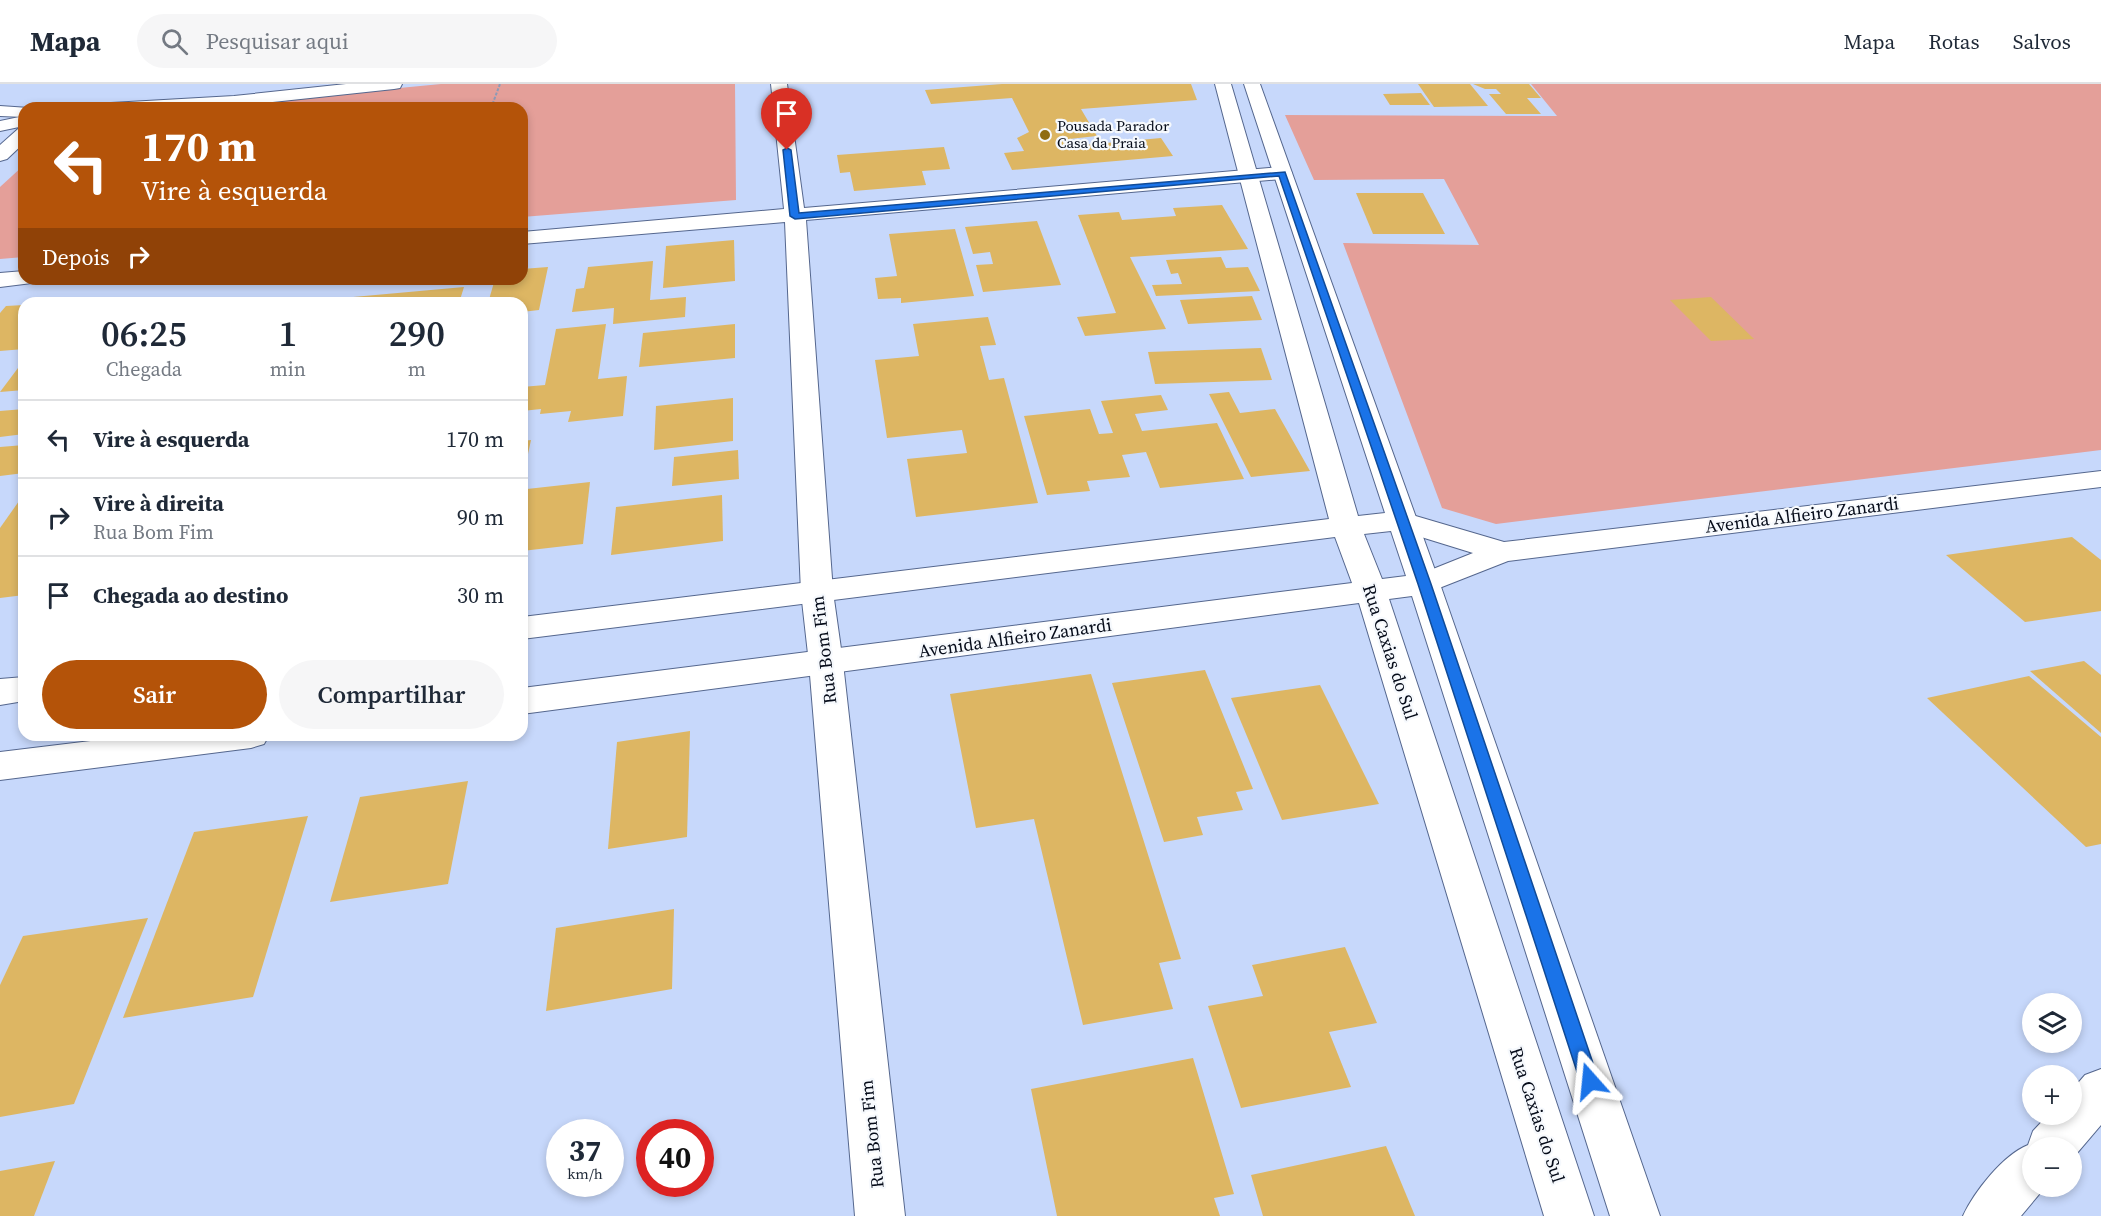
<!DOCTYPE html>
<html lang="pt">
<meta charset="utf-8">
<style>
:root{--surface:#fff;--page:#f6f6f7;--text:#1f2937;--muted:#747a83;--line:#e0e1e3;--accent:#b45309}
body{margin:0;font-family:"Source Serif 4",serif;background:var(--page);color:var(--text);height:100vh;display:flex;flex-direction:column;font-size:22px;white-space:nowrap}
*{box-sizing:border-box;margin:0}
p{font-size:20px;color:var(--muted)}
.icon{flex:none;width:33px;height:33px;fill:none;stroke:currentColor;stroke-width:2;stroke-linecap:round;stroke-linejoin:round}
.map{position:relative;flex:1;overflow:hidden}
.side{position:absolute;left:18px;top:213px;width:510px;height:444px;display:flex;flex-direction:column;background:var(--surface);border-radius:18px;box-shadow:0 3px 9px #0003}
.side>*{flex:none}
.hud{position:absolute;left:18px;top:18px;width:510px;height:183px;border-radius:18px;box-shadow:0 3px 9px #0003;background:#b45309;color:#fff;overflow:hidden}
.controls{position:absolute;left:2022px;top:909px;display:grid;gap:12px}
.controls a{display:grid;place-items:center;width:60px;height:60px;border-radius:50%;background:var(--surface);box-shadow:0 3px 9px #0003;font-size:30px}
.speed{position:absolute;left:546px;top:1035px;display:flex;gap:12px;font-size:30px;font-weight:700;text-align:center}
.speed>*{display:grid;place-content:center;width:78px;height:78px;border-radius:50%;background:var(--surface);box-shadow:0 3px 9px #0003;line-height:1}
.speed small{font-size:15px;font-weight:400}
.speed .limit{border:9px solid #d22;background:#fff;color:#111}
.pin{position:absolute;display:grid;place-items:center;width:51px;height:51px;color:#fff;margin:-62px -26px;border-radius:50% 50% 50% 0;rotate:-45deg;box-shadow:0 0 6px #0007}
.pin .icon{rotate:45deg}
.me{position:absolute;width:66px;margin:-33px;rotate:342deg;stroke-linejoin:round;filter:drop-shadow(0 0 4px #0008)}
.turn{display:flex;align-items:center;gap:21px;height:126px;padding:0 24px;font-size:27px}
.turn .icon{width:78px;height:78px;stroke-width:2.5}
.turn b{display:block;font-size:42px;line-height:51px}
.then{display:flex;align-items:center;height:57px;padding:0 24px;background:#0003;gap:12px;font-size:22px}
.eta{display:flex;justify-content:space-evenly;align-items:center;height:102px;text-align:center}
.eta b{font-size:36px;font-weight:600;line-height:42px}
.primary-button{display:flex;gap:12px;margin-top:auto;padding:12px 24px}
.primary-button a{flex:1;height:69px;border-radius:36px;background:var(--accent);color:#fff;font-size:24px;font-weight:600;line-height:69px;text-align:center}
.primary-button a+a{background:var(--page);color:var(--text)}
ul{padding:0;list-style:none}
li{display:flex;align-items:center;gap:18px;height:78px;padding:0 24px;border-top:2px solid var(--line)}
li div{flex:1}
li b{display:block;font-size:22px}
li em{font-style:normal}
header{display:flex;align-items:center;gap:36px;box-sizing:border-box;height:84px;padding:0 30px;background:var(--surface);border-bottom:2px solid var(--line)}
header strong{font-size:28px}
nav{display:flex;gap:33px;margin-inline-start:auto;font-size:21px}
.search{width:420px;height:54px;background:var(--page);display:flex;align-items:center;gap:15px;box-sizing:border-box;padding:0 21px;border-radius:33px;color:var(--muted);font-size:22px}
.map>svg:first-child{display:block}
.green{fill:#e49f99}
.building{fill:#ddb663}
.lines{fill:none;stroke-linecap:round;stroke-linejoin:round}
.pedestrian-casing{stroke:#55678e;stroke-width:2}
.minor-casing{stroke:#55678e;stroke-width:2}
.tertiary-casing{stroke:#55678e;stroke-width:2}
.path{stroke:#8c9ab7;stroke-width:2;stroke-dasharray:3 1.5;stroke-linecap:butt}
.pedestrian{fill:#fff;fill-rule:evenodd}
.minor{fill:#fff;fill-rule:evenodd}
.tertiary{fill:#fff;fill-rule:evenodd}
.route{fill:#1a73e8;stroke:#114b97;stroke-width:1.5}
.poi-dot{fill:#906d13;stroke:#f6f9fd;stroke-width:2}
.labels{text-anchor:middle;stroke-width:4.5;stroke-linejoin:round;paint-order:stroke}
.far-poi-label{font-size:15px;fill:#050b19;stroke:#f6f9fd;text-anchor:start}
.street-label{font-size:18px;fill:#050b19;stroke:#f6f9fd}
</style>
<header>
<strong>Mapa</strong>
<div class="search"><svg class="icon" aria-label="search" viewBox="0 0 24 24"><circle cx="10" cy="10" r="6"/><path d="M15 15l6 6"/></svg>Pesquisar aqui</div>
<nav><a>Mapa</a><a>Rotas</a><a>Salvos</a></nav>
</header>
<div class="map">
<svg width="2101" height="1132" viewBox="0 0 2101 1132">
<rect width="100%" height="100%" fill="#c7d8fb"/>
<g class="green">
<path d="M 441,0 L 735,0 L 736,116 L 522,133 L 522,24 L 193,24 Z"/>
<path d="M 1531,0 L 2101,0 L 2101,366 L 1496,440 L 1442,424 L 1343,159 L 1479,161 L 1444,95 L 1314,96 L 1285,31 L 1557,32 Z"/>
<path d="M 24,81 L 24,173 L 0,175 L 0,103 Z"/>
</g>
<g class="building">
<path d="M 1002,0 L 1191,0 L 1197,16 L 1081,25 L 1097,52 L 1069,55 L 1073,62 L 1161,54 L 1173,72 L 1012,86 L 1004,69 L 1024,67 L 1017,54 L 1029,48 L 1012,14 L 931,20 L 925,6 Z"/>
<path d="M 1418,0 L 1470,0 L 1488,22 L 1434,23 Z"/>
<path d="M 1473,0 L 1529,0 L 1541,14 L 1527,14 L 1541,30 L 1506,30 L 1489,10 L 1501,10 L 1496,5 L 1485,5 Z"/>
<path d="M 1421,9 L 1430,21 L 1390,21 L 1383,10 Z"/>
<path d="M 944,63 L 950,85 L 922,87 L 926,101 L 854,107 L 850,88 L 840,89 L 837,71 Z"/>
<path d="M 1356,109 L 1423,109 L 1445,150 L 1373,150 Z"/>
<path d="M 1222,121 L 1248,165 L 1130,173 L 1166,245 L 1085,252 L 1077,233 L 1116,229 L 1078,131 L 1119,128 L 1122,136 L 1176,132 L 1173,124 Z"/>
<path d="M 1037,137 L 1061,201 L 983,208 L 976,181 L 993,180 L 990,168 L 973,170 L 965,143 Z"/>
<path d="M 955,145 L 974,212 L 901,219 L 901,214 L 878,215 L 875,194 L 897,192 L 889,150 Z"/>
<path d="M 734,156 L 735,197 L 663,204 L 666,162 Z"/>
<path d="M 1221,173 L 1226,184 L 1248,183 L 1260,207 L 1156,212 L 1152,201 L 1182,200 L 1178,189 L 1171,190 L 1166,176 Z"/>
<path d="M 653,177 L 650,216 L 686,213 L 685,233 L 613,240 L 614,224 L 572,228 L 576,205 L 584,204 L 588,183 Z"/>
<path d="M 548,183 L 539,226 L 522,228 L 522,219 L 488,219 L 495,195 L 522,195 L 522,185 Z"/>
<path d="M 464,203 L 459,219 L 329,219 L 331,215 Z"/>
<path d="M 1252,212 L 1262,236 L 1188,240 L 1180,216 Z"/>
<path d="M 1711,213 L 1754,255 L 1711,257 L 1670,216 Z"/>
<path d="M 24,221 L 24,265 L 0,267 L 0,229 L 6,222 Z"/>
<path d="M 988,233 L 996,261 L 980,262 L 989,296 L 1004,294 L 1038,419 L 916,433 L 907,375 L 967,369 L 962,346 L 887,354 L 875,276 L 919,272 L 913,240 Z"/>
<path d="M 606,240 L 598,295 L 627,292 L 623,332 L 568,338 L 571,327 L 540,330 L 541,325 L 522,327 L 522,303 L 545,301 L 556,245 Z"/>
<path d="M 735,240 L 735,274 L 639,283 L 643,249 Z"/>
<path d="M 1261,264 L 1272,296 L 1155,300 L 1148,268 Z"/>
<path d="M 24,283 L 24,306 L 0,308 L 18,284 Z"/>
<path d="M 1229,308 L 1240,329 L 1275,325 L 1310,387 L 1251,393 L 1209,310 Z"/>
<path d="M 1161,311 L 1168,326 L 1135,330 L 1142,347 L 1217,339 L 1244,395 L 1160,404 L 1146,368 L 1122,371 L 1130,393 L 1087,397 L 1090,407 L 1047,411 L 1024,332 L 1090,325 L 1099,350 L 1113,349 L 1101,317 Z"/>
<path d="M 733,314 L 733,357 L 654,366 L 656,322 Z"/>
<path d="M 24,325 L 24,350 L 0,353 L 0,327 Z"/>
<path d="M 531,356 L 523,393 L 522,393 L 522,357 Z"/>
<path d="M 24,361 L 24,389 L 0,392 L 0,363 Z"/>
<path d="M 738,366 L 739,395 L 672,402 L 674,373 Z"/>
<path d="M 590,398 L 583,460 L 522,467 L 522,434 L 527,405 Z"/>
<path d="M 24,410 L 24,511 L 0,514 L 0,444 Z"/>
<path d="M 722,411 L 723,457 L 611,471 L 616,423 Z"/>
<path d="M 2072,453 L 2101,476 L 2101,527 L 2025,538 L 1946,471 Z"/>
<path d="M 2084,577 L 2101,591 L 2101,649 L 2030,587 Z"/>
<path d="M 1205,586 L 1253,705 L 1236,708 L 1243,726 L 1197,733 L 1203,751 L 1164,758 L 1112,599 Z"/>
<path d="M 1091,590 L 1181,875 L 1159,879 L 1173,925 L 1083,941 L 1034,735 L 976,744 L 950,610 Z"/>
<path d="M 2029,592 L 2101,653 L 2101,760 L 2086,763 L 1927,614 Z"/>
<path d="M 1320,601 L 1379,720 L 1282,736 L 1231,614 Z"/>
<path d="M 690,647 L 687,753 L 608,765 L 617,658 Z"/>
<path d="M 468,697 L 448,800 L 330,818 L 360,713 Z"/>
<path d="M 308,732 L 253,913 L 123,934 L 194,748 Z"/>
<path d="M 674,825 L 672,905 L 546,927 L 556,844 Z"/>
<path d="M 148,834 L 74,1020 L 0,1033 L 0,901 L 23,852 Z"/>
<path d="M 1345,863 L 1377,939 L 1329,948 L 1351,1003 L 1241,1024 L 1208,922 L 1263,912 L 1252,881 Z"/>
<path d="M 1193,974 L 1234,1110 L 1214,1114 L 1220,1132 L 1057,1132 L 1031,1005 Z"/>
<path d="M 1386,1062 L 1415,1132 L 1263,1132 L 1251,1091 Z"/>
<path d="M 55,1077 L 34,1132 L 0,1132 L 0,1087 Z"/>
</g>
<g class="lines">
<defs>
<g id="pedestrian">
<path d="M 346,0 L 402,0 L 400,4 L 394,5 L 234,22 L 102,24 L 105,20 L 111,19 L 234,12 Z"/>
<path d="M 0,22 L 29,24 L 24,24 L 24,33 L 0,32 Z"/>
</g>
<g id="minor">
<path d="M 771,0 L 787,0 L 804,124 L 1282,83 L 1289,85 L 1292,89 L 1289,93 L 1282,95 L 806,136 L 833,508 L 843,579 L 905,1132 L 855,1132 L 809,579 L 801,508 L 785,138 L 522,160 L 522,148 L 784,125 Z"/>
<path d="M 24,32 L 24,42 L 0,47 L 0,37 Z"/>
<path d="M 24,187 L 24,195 L 35,195 L 32,199 L 0,203 L 0,189 Z"/>
<path d="M 2101,387 L 2101,403 L 1508,477 L 1424,510 L 1413,507 L 1408,500 L 1413,493 L 1473,469 L 1392,444 L 1387,437 L 1392,430 L 1402,428 L 1504,458 Z"/>
<path d="M 2101,985 L 2101,1041 L 2072,1075 L 2072,1064 L 2032,1064 L 2032,1102 L 2046,1102 L 2021,1132 L 1963,1132 C 1974,1108 2003,1071 2028,1061 L 2033,1047 L 2049,1030 L 2072,1030 L 2072,1006 L 2085,991 Z"/>
</g>
<g id="tertiary">
<path d="M 1215,0 L 1231,0 L 1358,432 L 1385,429 L 1244,0 L 1260,0 L 1440,500 L 1660,1132 L 1610,1132 L 1412,512 L 1389,515 L 1594,1132 L 1544,1132 L 1359,519 L 522,630 L 522,604 L 1352,499 L 1335,453 L 522,555 L 522,533 L 1329,435 ZM 1391,447 L 1406,492 L 1382,495 L 1364,450 Z"/>
<path d="M 24,43 L 24,59 L 7,75 L 0,77 L 0,61 L 18,45 Z"/>
<path d="M 24,593 L 24,617 L 0,621 L 0,595 Z"/>
<path d="M 140,651 L 269,651 L 264,660 L 251,664 L 0,696 L 0,668 Z"/>
</g>
</defs>
<use href="#pedestrian" class="pedestrian-casing"/>
<use href="#minor" class="minor-casing"/>
<use href="#tertiary" class="tertiary-casing"/>
<path class="path" d="M 491,24 L 500,0"/>
<use href="#pedestrian" class="pedestrian"/>
<use href="#minor" class="minor"/>
<use href="#tertiary" class="tertiary"/>
</g>
<path class="route" d="M 787,64 L 791,66 L 799,129 L 1285,88 L 1431,500 L 1599,997 L 1596,1003 L 1590,1006 L 1583,1003 L 1580,997 L 1418,500 L 1279,92 L 795,135 L 790,132 L 783,66 Z"/>
<circle class="poi-dot" cx="1045" cy="51" r="6"/>
<g class="labels">
<g class="far-poi-label">
<text x="1057" y="47">Pousada Parador<tspan x="1057" dy="17">Casa da Praia</tspan></text>
</g>
<g class="street-label">
<text transform="translate(1802 431) rotate(-7)" y="6">Avenida Alfieiro Zanardi</text>
<text transform="translate(1015 554) rotate(-8)" y="6">Avenida Alfieiro Zanardi</text>
<text transform="translate(824 566) rotate(-97)" y="6">Rua Bom Fim</text>
<text transform="translate(1390 568) rotate(72)" y="6">Rua Caxias do Sul</text>
<text transform="translate(1537 1031) rotate(72)" y="6">Rua Caxias do Sul</text>
<text transform="translate(872 1050) rotate(-96)" y="6">Rua Bom Fim</text>
</g>
</g>
</svg>
<div class="controls">
<a><svg class="icon" aria-label="layers" viewBox="0 0 24 24"><path d="M12 4l9 5-9 5-9-5zM3 14l9 5 9-5"/></svg></a>
<a>+</a>
<a>−</a>
</div>
<div class="speed"><div>37<small>km/h</small></div><div class="limit">40</div></div>
<div class="pin" style="left:787px;top:66px;background:#d93025"><svg class="icon" aria-label="arrive" viewBox="0 0 24 24"><path d="M6 21V4h12l-3 4 3 4H6"/></svg></div>
<svg class="me" style="left:1590px;top:997px" viewBox="-20 -20 40 40"><path d="M0-17L14 15 0 8-14 15z" fill="#1a73e8" stroke="#fff" stroke-width="4"/></svg>
<div class="hud">
<div class="turn"><svg class="icon" aria-label="left" viewBox="0 0 24 24"><path d="M17 20v-9H6M10 6l-5 5 5 5"/></svg><div><b>170 m</b>Vire à esquerda</div></div>
<div class="then">Depois<svg class="icon" aria-label="right" viewBox="0 0 24 24"><path d="M7 20v-9h11M14 6l5 5-5 5"/></svg></div>
</div>
<section class="side">
<div class="eta">
<div><b>06:25</b><p>Chegada</p></div>
<div><b>1</b><p>min</p></div>
<div><b>290</b><p>m</p></div>
</div>
<ul>
<li><svg class="icon" aria-label="left" viewBox="0 0 24 24"><path d="M17 20v-9H6M10 6l-5 5 5 5"/></svg><div><b>Vire à esquerda</b></div><em>170 m</em></li>
<li><svg class="icon" aria-label="right" viewBox="0 0 24 24"><path d="M7 20v-9h11M14 6l5 5-5 5"/></svg><div><b>Vire à direita</b><p>Rua Bom Fim</p></div><em>90 m</em></li>
<li><svg class="icon" aria-label="arrive" viewBox="0 0 24 24"><path d="M6 21V4h12l-3 4 3 4H6"/></svg><div><b>Chegada ao destino</b></div><em>30 m</em></li>
</ul>
<div class="primary-button"><a>Sair</a><a>Compartilhar</a></div>
</section>
</div>
